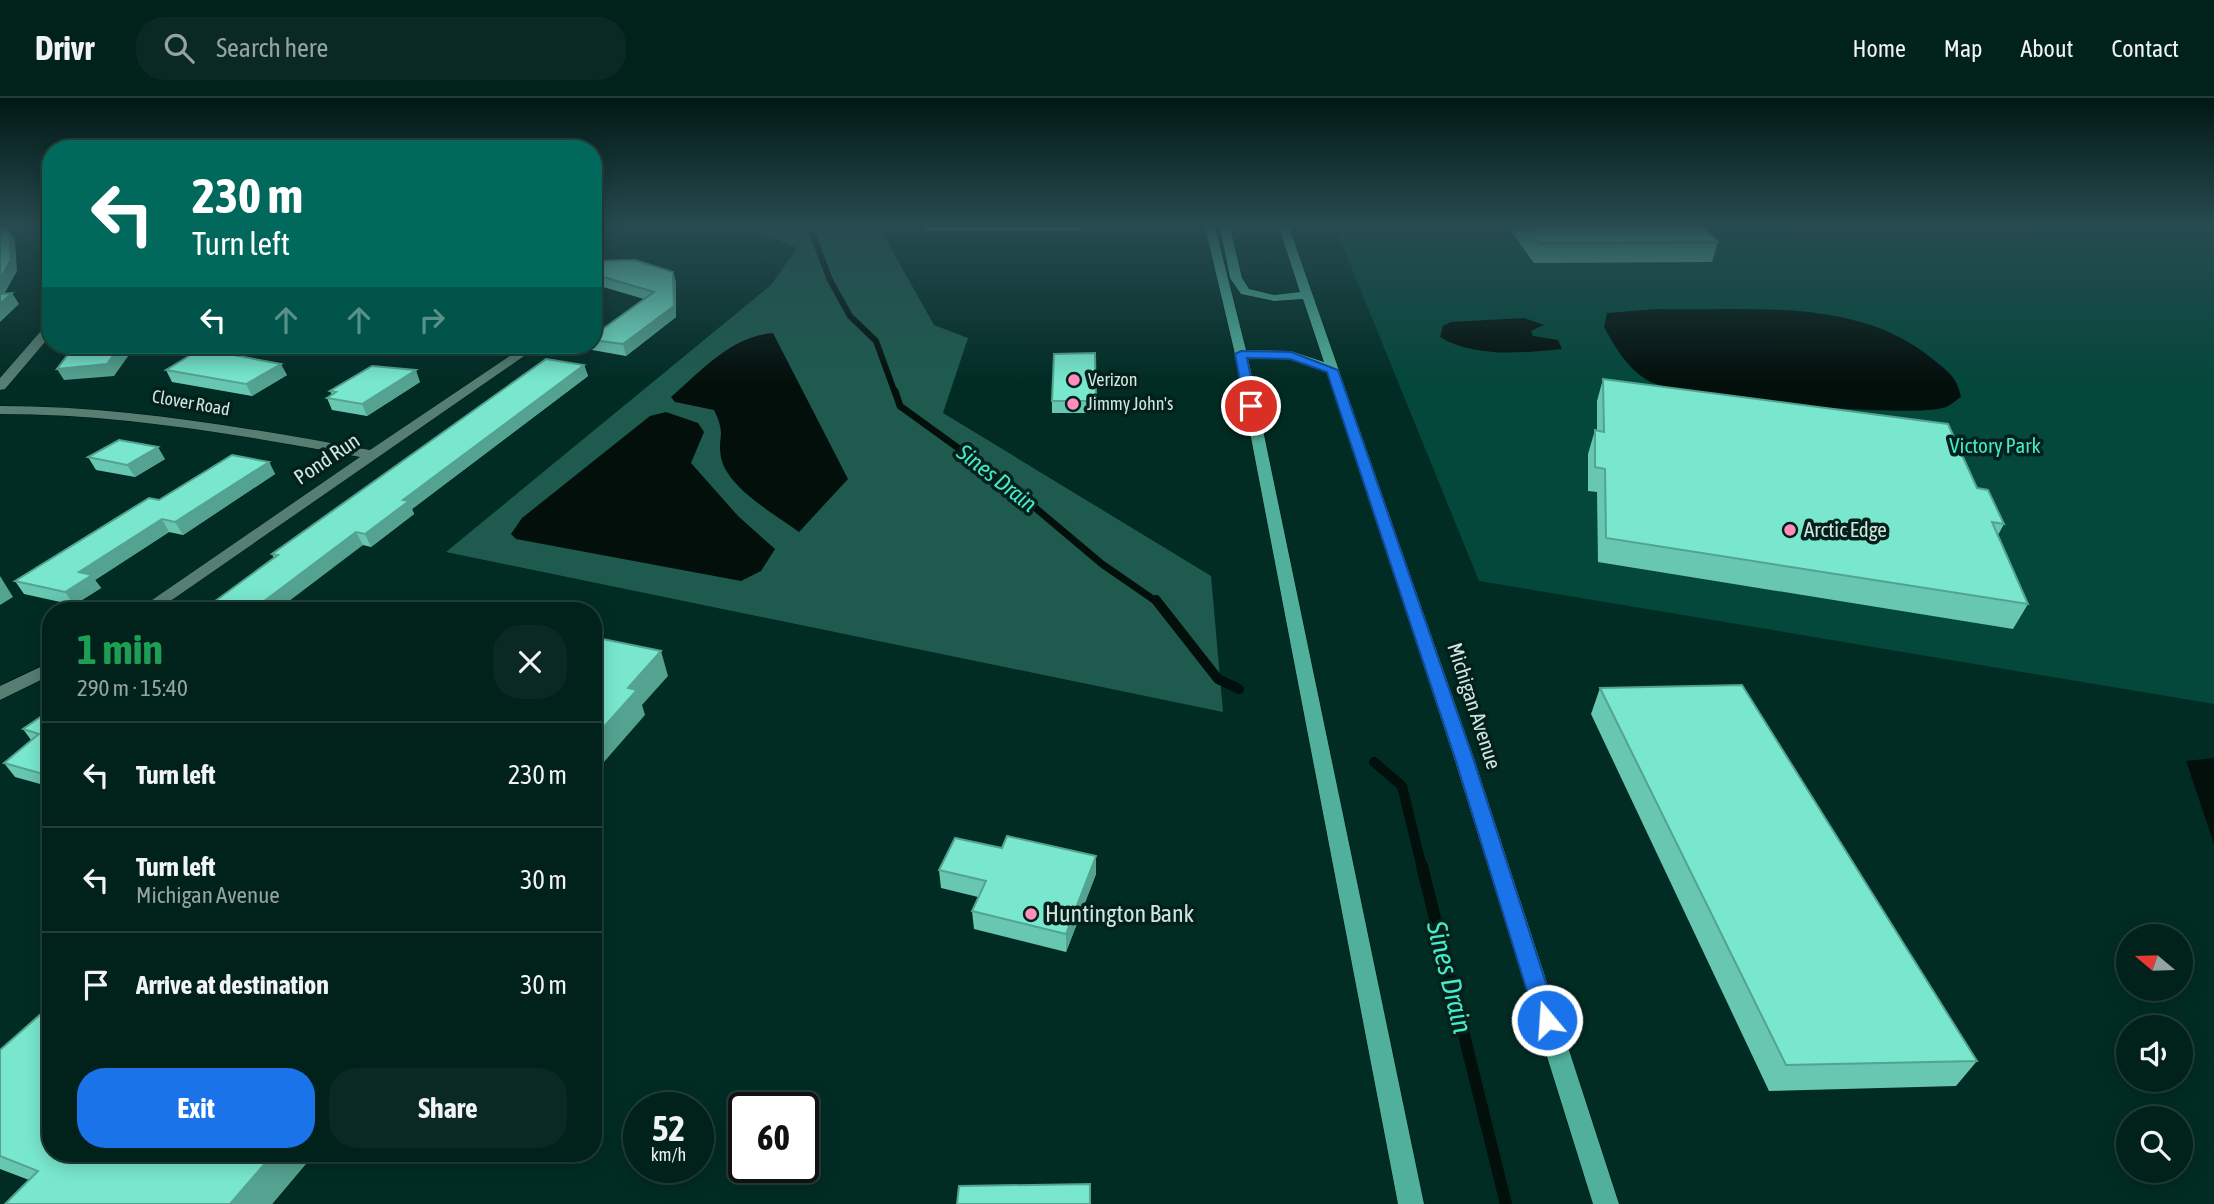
<!DOCTYPE html>
<meta charset="utf-8">
<style>
:root{--surface:#01211b;--page:#0b2924;--text:#f1f3f6;--muted:#96a3a3;--line:#233e3a;--accent:#1a73e8}
body{margin:0;font-family:"Asap Condensed",sans-serif;background:var(--page);color:var(--text);height:100vh;display:flex;flex-direction:column;font-size:26px;white-space:nowrap}
*{box-sizing:border-box;margin:0}
p{font-size:23px;color:var(--muted)}
.icon{flex:none;width:38px;height:38px;fill:none;stroke:currentColor;stroke-width:2;stroke-linecap:round;stroke-linejoin:round}
.map{position:relative;flex:1;overflow:hidden}
.drawer{position:absolute;left:42px;top:504px;width:560px;height:560px;display:flex;flex-direction:column;background:var(--surface);border-radius:28px;box-shadow:0 4px 18px #0003,0 0 0 2px var(--line)}
.drawer>*{flex:none}
.guide{position:absolute;left:42px;top:42px;width:560px;height:214px;border-radius:28px;box-shadow:0 4px 18px #0003,0 0 0 2px var(--line);background:#00695c;color:#fff;overflow:hidden}
.needle{width:46px;rotate:289deg}
.buttons{position:absolute;left:2116px;top:826px;display:grid;gap:14px}
.buttons a{display:grid;place-items:center;width:77px;height:77px;border-radius:50%;background:var(--surface);box-shadow:0 4px 18px #0003,0 0 0 2px var(--line);font-size:35px}
.speed{position:absolute;left:623px;top:994px;display:flex;gap:14px;font-size:35px;font-weight:700;text-align:center}
.speed>*{display:grid;place-content:center;width:91px;height:91px;border-radius:50%;background:var(--surface);box-shadow:0 4px 18px #0003,0 0 0 2px var(--line);line-height:1}
.speed small{font-size:18px;font-weight:400}
.speed .limit{border:4px solid #111;border-radius:10px;background:#fff;color:#111}
.pin{position:absolute;display:grid;place-items:center;width:60px;height:60px;color:#fff;margin:-30px;border:4px solid #fff;border-radius:50%;box-shadow:0 2px 7px #0007}
.me{position:absolute;width:77px;margin:-38px;rotate:342deg;stroke-linejoin:round;filter:drop-shadow(0 0 5px #0008)}
.turn{display:flex;align-items:center;gap:24px;height:147px;padding:0 35px;font-size:32px}
.turn .icon{width:91px;height:91px;stroke-width:2.5}
.turn b{display:block;font-size:49px;line-height:60px}
.lanes{display:flex;align-items:center;height:66px;padding:0 35px;background:#0003;justify-content:center;gap:35px;direction:ltr}
.lanes .off{opacity:.35}
.round{display:grid;place-items:center;flex:none;width:74px;height:74px;border-radius:28px;background:var(--page)}
.overview{display:flex;align-items:center;justify-content:space-between;height:119px;padding:0 35px}
h1{font-size:42px;font-weight:700;line-height:52px;color:#1e9e55}
.primary-button{display:flex;gap:14px;margin-top:auto;padding:14px 35px}
.primary-button a{flex:1;height:80px;border-radius:28px;background:var(--accent);color:#fff;font-size:28px;font-weight:700;line-height:80px;text-align:center}
.primary-button a+a{background:var(--page);color:var(--text)}
ul{padding:0;list-style:none}
li{display:flex;align-items:center;gap:21px;height:105px;padding:0 35px;border-top:2px solid var(--line)}
li div{flex:1}
li b{display:block;font-size:26px}
li em{font-style:normal}
header{display:flex;align-items:center;gap:42px;box-sizing:border-box;height:98px;padding:0 35px;background:var(--surface);border-bottom:2px solid var(--line)}
header strong{font-size:33px}
nav{display:flex;gap:38px;margin-inline-start:auto;font-size:24px}
.search{width:490px;height:63px;background:var(--page);display:flex;align-items:center;gap:18px;box-sizing:border-box;padding:0 24px;border-radius:28px;color:var(--muted);font-size:26px}
.map>svg:first-child{display:block}
.green{fill:#04473b}
.forest{fill:#1e5b4e}
.water{fill:#030f0b}
.lines{fill:none;stroke-linecap:round;stroke-linejoin:round}
.stream-far3{stroke:#030f0b;stroke-width:6}
.stream-far2{stroke:#030f0b;stroke-width:7}
.stream-far1{stroke:#030f0b;stroke-width:10}
.stream{stroke:#030f0b;stroke-width:12}
.minor-casing{stroke:#01120d;stroke-width:1}
.primary-casing{stroke:#01120d;stroke-width:1}
.minor{fill:#567e73;fill-rule:evenodd}
.primary{fill:#50b09b;fill-rule:evenodd}
.wall{fill:#67c7b0}
.shaded-wall{fill:#54a290}
.building{fill:#78e7cd;stroke:#54a290;stroke-width:2}
.route{fill:#1a73e8;stroke:#114b97;stroke-width:2}
.poi-dot{fill:#ff8eba;stroke:#03211a;stroke-width:2.5}
.labels{text-anchor:middle;stroke-width:7;stroke-linejoin:round;paint-order:stroke}
.far-poi-label{font-size:18px;fill:#d1e6e0;stroke:#03211a;text-anchor:start}
.far-street-label{font-size:18px;fill:#d1e6e0;stroke:#03211a}
.park-label{font-size:21px;fill:#45e8c7;stroke:#03211a}
.street-label{font-size:21px;fill:#d1e6e0;stroke:#03211a}
.poi-label{font-size:21px;fill:#d1e6e0;stroke:#03211a;text-anchor:start}
.water-label{font-size:23px;font-style:italic;fill:#47e9c9;stroke:#03211a}
.near-poi-label{font-size:24px;fill:#d1e6e0;stroke:#03211a;text-anchor:start}
.near-water-label{font-size:28px;font-style:italic;fill:#47e9c9;stroke:#03211a}
</style>
<header>
<strong>Drivr</strong>
<div class="search"><svg class="icon" aria-label="search" viewBox="0 0 24 24"><circle cx="10" cy="10" r="6"/><path d="M15 15l6 6"/></svg>Search here</div>
<nav><a>Home</a><a>Map</a><a>About</a><a>Contact</a></nav>
</header>
<div class="map">
<svg width="2214" height="1106" viewBox="0 0 2214 1106">
<rect width="100%" height="100%" fill="#012c24"/>
<path class="green" d="M 1335,129 L 2214,129 L 2214,606 L 1479,483 Z"/>
<path class="forest" d="M 757,129 L 879,129 L 934,227 L 968,240 L 943,315 L 1211,478 L 1223,614 L 446,454 L 771,187 L 797,150 L 752,132 Z"/>
<g class="water">
<path d="M 1658,211 C 1748,213 1856,199 1930,259 C 1946,272 1957,278 1961,299 C 1955,303 1949,309 1942,310 C 1906,320 1676,301 1647,282 C 1627,270 1615,249 1604,229 L 1607,215 Z"/>
<path d="M 1524,220 L 1544,227 L 1531,233 L 1533,238 L 1558,242 L 1562,251 C 1524,255 1474,260 1440,239 L 1443,228 L 1451,224 Z"/>
<path d="M 773,235 L 848,381 L 799,434 C 776,417 726,389 721,359 C 717,337 727,339 714,312 L 675,304 L 671,299 C 701,273 731,238 773,235 Z"/>
<path d="M 666,314 L 698,325 L 704,334 L 691,365 L 738,418 L 775,451 L 761,473 L 741,483 L 516,441 L 511,436 L 522,420 L 650,318 Z"/>
<path d="M 2214,660 L 2214,746 L 2186,663 Z"/>
</g>
<g class="lines">
<path class="stream-far3" d="M 806,129 L 811,132 L 830,182 L 850,218 L 876,243 L 895,295"/>
<path class="stream-far2" d="M 895,293 L 900,308 L 1001,381 L 1102,466 L 1157,504"/>
<g class="stream-far1">
<path d="M 1156,502 L 1218,581 L 1239,591"/>
<path d="M 1374,664 L 1402,688 L 1422,770"/>
</g>
<path class="stream" d="M 1422,768 L 1506,1106"/>
<defs>
<g id="minor">
<path d="M 51,225 L 51,237 L 5,291 L 0,292 L 0,280 L 47,226 Z"/>
<path d="M 526,247 L 540,247 L 156,513 L 136,513 L 360,359 C 240,337 122,316 0,316 L 0,308 C 126,308 247,330 370,352 Z"/>
<path d="M 51,564 L 51,577 L 0,602 L 0,588 Z"/>
</g>
<path id="primary" d="M 1205,129 L 1215,129 L 1246,252 L 1291,253 L 1324,264 L 1303,201 L 1274,203 L 1241,196 L 1230,180 L 1220,129 L 1230,129 L 1242,180 L 1249,191 L 1274,197 L 1300,194 L 1279,129 L 1289,129 L 1474,660 L 1619,1106 L 1593,1106 L 1454,660 L 1327,274 L 1290,261 L 1248,260 L 1424,1106 L 1398,1106 L 1235,256 Z"/>
</defs>
<use href="#minor" class="minor-casing"/>
<use href="#primary" class="primary-casing"/>
<use href="#minor" class="minor"/>
<use href="#primary" class="primary"/>
</g>
<g class="wall">
<rect x="922" y="129" width="158" height="4"/>
<path d="M 1508,129 L 1703,129 L 1718,144 L 1712,164 L 1534,165 Z"/>
<path d="M 593,163 L 673,174 L 676,184 L 676,219 L 626,258 L 592,252 L 590,247 L 593,247 L 593,238 L 644,201 L 593,186 Z"/>
<path d="M 422,247 L 478,247 L 466,254 Z"/>
<path d="M 1095,255 L 1096,315 L 1052,315 L 1052,303 Z"/>
<path d="M 243,256 L 244,259 L 287,277 L 252,298 L 172,284 L 166,272 Z"/>
<path d="M 584,267 L 588,278 L 412,411 L 414,416 L 371,449 L 363,447 L 203,511 L 274,460 L 272,456 Z"/>
<path d="M 1603,281 L 1977,390 L 2004,426 L 1998,437 L 2028,506 L 2013,531 L 1598,464 L 1597,394 L 1588,393 L 1588,356 L 1595,332 L 1597,333 L 1597,303 Z"/>
<path d="M 420,284 L 367,318 L 332,312 L 327,300 L 332,297 L 330,293 Z"/>
<path d="M 88,359 L 165,361 L 135,379 L 96,372 Z"/>
<path d="M 269,364 L 275,376 L 183,437 L 169,434 L 95,482 L 101,490 L 74,507 L 24,496 L 15,483 L 159,402 Z"/>
<path d="M 1600,590 L 1977,963 L 1956,988 L 1769,993 L 1591,616 Z"/>
<path d="M 51,612 L 51,689 L 15,679 L 4,665 L 31,642 L 23,631 Z"/>
<path d="M 939,772 L 1096,776 L 1066,854 L 974,831 L 972,813 L 978,799 L 941,790 Z"/>
<path d="M 0,952 L 51,1055 L 315,1055 L 272,1106 L 5,1106 L 29,1082 L 0,1071 Z"/>
</g>
<g class="shaded-wall">
<path d="M 9,132 L 15,142 L 17,173 L 2,200 L 12,195 L 19,206 L 0,224 L 0,181 Z"/>
<path d="M 673,174 L 676,184 L 676,219 L 626,258 L 623,246 Z"/>
<path d="M 121,247 L 136,247 L 114,278 L 64,282 L 57,271 Z"/>
<path d="M 463,247 L 478,247 L 466,254 Z"/>
<path d="M 281,266 L 287,277 L 252,298 L 246,286 Z"/>
<path d="M 584,267 L 588,278 L 412,411 L 414,416 L 371,449 L 365,436 L 403,402 Z"/>
<path d="M 416,272 L 420,284 L 367,318 L 362,306 Z"/>
<path d="M 158,349 L 165,361 L 135,379 L 127,367 Z"/>
<path d="M 269,364 L 275,376 L 183,437 L 175,424 Z"/>
<path d="M 162,421 L 169,434 L 95,482 L 101,490 L 74,507 L 65,494 L 79,474 Z"/>
<path d="M 356,434 L 363,447 L 276,513 L 251,513 Z"/>
<path d="M 0,478 L 13,499 L 0,507 Z"/>
<path d="M 661,553 L 668,578 L 642,607 L 645,617 L 596,673 L 593,665 L 593,641 L 628,590 Z"/>
<path d="M 51,670 L 51,686 L 43,676 Z"/>
<path d="M 1096,758 L 1096,776 L 1066,854 L 1066,836 Z"/>
<path d="M 274,1055 L 315,1055 L 272,1106 L 230,1106 Z"/>
</g>
<g class="building">
<path d="M 0,129 L 5,129 L 9,132 L 11,162 L 0,181 Z"/>
<path d="M 1527,129 L 1703,129 L 1718,144 L 1539,145 Z"/>
<path d="M 635,162 L 673,174 L 674,208 L 623,246 L 593,242 L 593,238 L 654,194 L 593,176 L 593,163 Z"/>
<path d="M 12,195 L 0,206 L 0,196 Z"/>
<path d="M 75,247 L 121,247 L 107,266 L 57,271 Z"/>
<path d="M 199,252 L 243,256 L 238,258 L 281,266 L 246,286 L 166,272 Z"/>
<path d="M 1095,255 L 1096,303 L 1052,303 L 1054,256 Z"/>
<path d="M 546,261 L 584,267 L 403,402 L 409,403 L 365,436 L 356,434 L 251,513 L 190,513 L 194,509 L 203,511 L 218,501 L 278,457 L 272,456 Z"/>
<path d="M 372,268 L 416,272 L 362,306 L 327,300 L 336,294 L 330,293 Z"/>
<path d="M 1603,281 L 1948,326 L 1977,390 L 1988,392 L 2004,426 L 1992,424 L 2028,506 L 1606,440 L 1605,371 L 1595,369 L 1595,332 L 1604,334 Z"/>
<path d="M 119,342 L 158,349 L 127,367 L 88,359 Z"/>
<path d="M 232,357 L 269,364 L 175,424 L 162,421 L 79,474 L 92,477 L 65,494 L 15,483 L 149,400 L 159,402 Z"/>
<path d="M 428,503 L 473,513 L 416,513 Z"/>
<path d="M 593,539 L 661,553 L 628,590 L 637,592 L 593,641 Z"/>
<path d="M 1742,587 L 1977,963 L 1786,967 L 1600,590 Z"/>
<path d="M 51,612 L 51,670 L 43,676 L 4,665 L 39,636 L 23,631 Z"/>
<path d="M 1007,738 L 1096,758 L 1066,836 L 972,813 L 986,783 L 939,772 L 955,740 L 1002,750 Z"/>
<path d="M 51,907 L 51,1055 L 274,1055 L 230,1106 L 5,1106 L 38,1073 L 0,1058 L 0,952 Z"/>
<path d="M 1090,1086 L 1090,1106 L 957,1106 L 959,1088 Z"/>
</g>
<linearGradient id="sky" x2="0" y2="1"><stop stop-color="#011814"/><stop offset="0.45" stop-color="#274b50"/><stop offset="1" stop-color="#274b50" stop-opacity="0"/></linearGradient>
<rect width="2214" height="284" fill="url(#sky)"/>
<path class="route" d="M 1241,253 L 1291,254 L 1338,272 L 1473,660 L 1558,922 L 1555,928 L 1547,931 L 1539,928 L 1536,922 L 1455,660 L 1327,274 L 1290,261 L 1247,260 L 1257,308 L 1251,311 L 1245,308 L 1235,256 Z"/>
<g class="poi-dot">
<circle cx="1074" cy="282" r="7"/>
<circle cx="1073" cy="306" r="7"/>
<circle cx="1790" cy="432" r="7"/>
<circle cx="1031" cy="816" r="7"/>
</g>
<g class="labels">
<g class="far-poi-label">
<text x="1088" y="288">Verizon</text>
<text x="1087" y="312">Jimmy John's</text>
</g>
<g class="far-street-label">
<text transform="translate(191 305) rotate(10)" y="6">Clover Road</text>
</g>
<g class="park-label">
<text x="1995" y="355">Victory Park</text>
</g>
<g class="street-label">
<text transform="translate(327 361) rotate(-34)" y="7">Pond Run</text>
<text transform="translate(1474 608) rotate(72)" y="7">Michigan Avenue</text>
</g>
<g class="poi-label">
<text x="1804" y="439">Arctic Edge</text>
</g>
<g class="water-label">
<text transform="translate(997 380) rotate(38)" y="8">Sines Drain</text>
</g>
<g class="near-poi-label">
<text x="1045" y="824">Huntington Bank</text>
</g>
<g class="near-water-label">
<text transform="translate(1450 879) rotate(76)" y="10">Sines Drain</text>
</g>
</g>
</svg>
<div class="buttons">
<a><svg class="needle" viewBox="-14 -14 28 28"><path d="M0-13l5 13h-10z" fill="#e53935"/><path d="M0 13l5-13h-10z" fill="#96a3a3"/></svg></a>
<a><svg class="icon" aria-label="sound" viewBox="0 0 24 24"><path d="M4 9h4l5-4v14l-5-4H4zM17 9q2 3 0 6"/></svg></a>
<a><svg class="icon" aria-label="search" viewBox="0 0 24 24"><circle cx="10" cy="10" r="6"/><path d="M15 15l6 6"/></svg></a>
</div>
<div class="speed"><div>52<small>km/h</small></div><div class="limit">60</div></div>
<div class="pin" style="left:1251px;top:308px;background:#d93025"><svg class="icon" aria-label="arrive" viewBox="0 0 24 24"><path d="M6 21V4h12l-3 4 3 4H6"/></svg></div>
<svg class="me" style="left:1547px;top:922px" viewBox="-20 -20 40 40"><circle r="17" fill="#1a73e8" stroke="#fff" stroke-width="3"/><path d="M0-11L8 9 0 5-8 9z" fill="#fff"/></svg>
<div class="guide">
<div class="turn"><svg class="icon" aria-label="left" viewBox="0 0 24 24"><path d="M17 20v-9H6M10 6l-5 5 5 5"/></svg><div><b>230 m</b>Turn left</div></div>
<div class="lanes"><svg class="icon" aria-label="left" viewBox="0 0 24 24"><path d="M17 20v-9H6M10 6l-5 5 5 5"/></svg><svg class="icon off" aria-label="ahead" viewBox="0 0 24 24"><path d="M12 20V5M6 11l6-6 6 6"/></svg><svg class="icon off" aria-label="ahead" viewBox="0 0 24 24"><path d="M12 20V5M6 11l6-6 6 6"/></svg><svg class="icon off" aria-label="right" viewBox="0 0 24 24"><path d="M7 20v-9h11M14 6l5 5-5 5"/></svg></div>
</div>
<section class="drawer">
<div class="overview"><div><h1>1 min</h1><p>290 m · 15:40</p></div><a class="round"><svg class="icon" aria-label="close" viewBox="0 0 24 24"><path d="M6 6l12 12M18 6L6 18"/></svg></a></div>
<ul>
<li><svg class="icon" aria-label="left" viewBox="0 0 24 24"><path d="M17 20v-9H6M10 6l-5 5 5 5"/></svg><div><b>Turn left</b></div><em>230 m</em></li>
<li><svg class="icon" aria-label="left" viewBox="0 0 24 24"><path d="M17 20v-9H6M10 6l-5 5 5 5"/></svg><div><b>Turn left</b><p>Michigan Avenue</p></div><em>30 m</em></li>
<li><svg class="icon" aria-label="arrive" viewBox="0 0 24 24"><path d="M6 21V4h12l-3 4 3 4H6"/></svg><div><b>Arrive at destination</b></div><em>30 m</em></li>
</ul>
<div class="primary-button"><a>Exit</a><a>Share</a></div>
</section>
</div>
